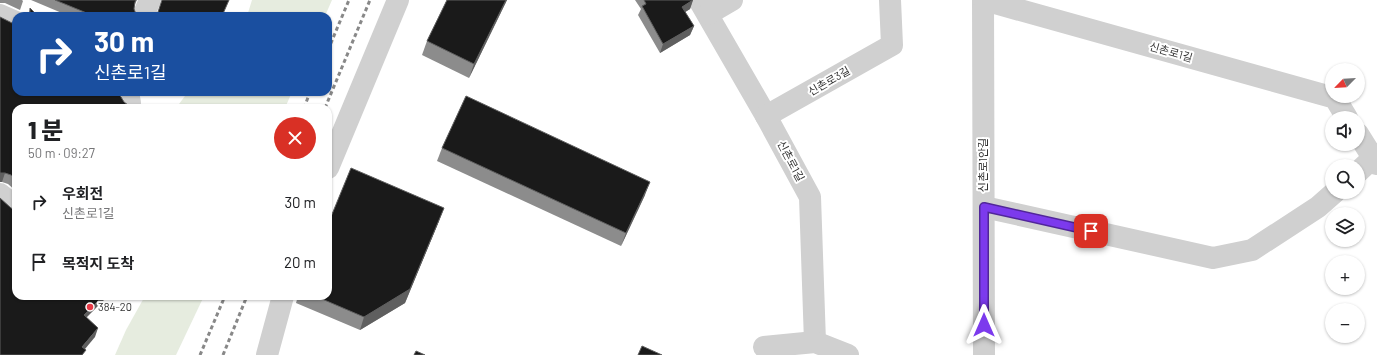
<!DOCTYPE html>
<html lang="ko">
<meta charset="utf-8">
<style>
:root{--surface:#fff;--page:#f6f6f6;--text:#202124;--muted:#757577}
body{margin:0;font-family:Barlow,"Noto Sans KR",sans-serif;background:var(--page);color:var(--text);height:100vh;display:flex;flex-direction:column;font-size:15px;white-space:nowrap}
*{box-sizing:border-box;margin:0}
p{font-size:13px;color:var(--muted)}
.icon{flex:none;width:22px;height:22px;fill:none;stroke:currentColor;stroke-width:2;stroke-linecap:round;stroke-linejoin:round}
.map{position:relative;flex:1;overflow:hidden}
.side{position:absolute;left:12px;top:104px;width:320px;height:196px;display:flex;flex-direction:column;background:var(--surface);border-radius:12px;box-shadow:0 1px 3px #0004}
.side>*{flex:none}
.top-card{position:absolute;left:12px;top:12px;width:320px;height:84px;border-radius:12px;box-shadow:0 1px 3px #0004;background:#1a4fa0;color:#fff;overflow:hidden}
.needle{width:26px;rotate:246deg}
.controls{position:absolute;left:1325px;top:63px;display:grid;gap:8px}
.controls a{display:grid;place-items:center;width:40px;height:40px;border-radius:50%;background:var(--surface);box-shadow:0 1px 3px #0004;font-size:20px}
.pin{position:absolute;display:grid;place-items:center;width:34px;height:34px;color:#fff;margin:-17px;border-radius:8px;box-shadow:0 2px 6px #0006}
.me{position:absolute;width:44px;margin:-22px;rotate:0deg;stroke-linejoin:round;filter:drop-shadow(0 0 3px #0008)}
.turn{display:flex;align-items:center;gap:14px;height:84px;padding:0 16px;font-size:18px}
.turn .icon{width:52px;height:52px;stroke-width:2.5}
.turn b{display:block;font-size:28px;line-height:34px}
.round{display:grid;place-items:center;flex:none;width:42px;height:42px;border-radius:21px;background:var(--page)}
.headline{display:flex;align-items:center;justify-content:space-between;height:68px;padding:0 16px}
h1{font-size:24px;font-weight:800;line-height:30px}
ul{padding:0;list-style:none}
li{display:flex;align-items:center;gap:12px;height:60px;padding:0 16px}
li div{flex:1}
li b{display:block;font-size:15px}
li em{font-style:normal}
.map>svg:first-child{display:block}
.green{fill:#e6ecdf}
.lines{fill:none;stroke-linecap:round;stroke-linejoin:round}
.minor{stroke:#d0d0d0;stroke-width:22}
.rail{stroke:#888;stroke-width:3;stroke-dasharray:4 3;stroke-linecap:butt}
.wall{fill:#8c8c8c}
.shaded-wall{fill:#5f5f5f}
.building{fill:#1a1a1a;stroke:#5f5f5f}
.route-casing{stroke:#51269a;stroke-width:10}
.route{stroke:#7c3aed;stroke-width:7}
.poi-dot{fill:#e63946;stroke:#fff;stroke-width:1.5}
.labels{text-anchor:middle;stroke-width:4;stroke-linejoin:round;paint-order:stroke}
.street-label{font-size:11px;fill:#333;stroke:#fff}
.poi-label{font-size:11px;fill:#333;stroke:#fff;text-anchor:start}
</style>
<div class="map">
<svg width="1377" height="355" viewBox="0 0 1377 355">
<rect width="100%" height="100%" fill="#fff"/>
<g class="green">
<path d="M 252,0 L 332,0 L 325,16 L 247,16 Z"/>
<path d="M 188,92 L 292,92 L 285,108 L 176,108 Z"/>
<path d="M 145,296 L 204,296 L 176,355 L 115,355 L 126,330 Z"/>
</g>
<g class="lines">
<g class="minor">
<path d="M 699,0 L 766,116 L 810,197 L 815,342"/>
<path d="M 983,0 L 984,355"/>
<path d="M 984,0 L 1335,98 L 1347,118"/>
<path d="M 708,14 L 732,0"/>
<path d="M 0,15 L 16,22"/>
<path d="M 143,16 L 150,0"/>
<path d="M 128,92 L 130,103"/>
<path d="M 766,116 L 892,45 L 890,0"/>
<path d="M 1358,134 L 1377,164"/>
<path d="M 328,168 L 398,0"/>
<path d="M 1358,172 L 1377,154"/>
<path d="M 0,194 L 16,207"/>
<path d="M 984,207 L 1213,258 L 1252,250 L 1318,207 L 1335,192"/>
<path d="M 764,347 L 815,342 L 848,355"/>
<path d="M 267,355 L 283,296"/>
</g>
<g class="rail">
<path d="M 328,50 L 349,0"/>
<path d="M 304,108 L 310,92"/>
<path d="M 325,108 L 370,0"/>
<path d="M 200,355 L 225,296"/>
<path d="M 223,355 L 247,296"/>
</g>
</g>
<g class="wall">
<path d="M 0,0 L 22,0 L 23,1 L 20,10 L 5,3 L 0,3 Z"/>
<path d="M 31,0 L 137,0 L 134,6 L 134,9 L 136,14 L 138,16 L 69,16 Z"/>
<path d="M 447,0 L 507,0 L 469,78 L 422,55 L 427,41 Z"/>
<path d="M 635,0 L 693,0 L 690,9 L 685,12 L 694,26 L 690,35 L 660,53 L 638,15 L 641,9 Z"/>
<path d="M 30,8 L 38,16 L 28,16 Z"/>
<path d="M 0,17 L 124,102 L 16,108 L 16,191 L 8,184 L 2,182 Z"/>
<path d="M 442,148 L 645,195 L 621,246 L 437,161 Z"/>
<path d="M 439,221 L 405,303 L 360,330 L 296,303 L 298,296 L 328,296 Z"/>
</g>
<g class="shaded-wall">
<path d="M 506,0 L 507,0 L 469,78 L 474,64 Z"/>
<path d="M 693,0 L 690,9 L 679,16 L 682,7 Z"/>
<path d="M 694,26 L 690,35 L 660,53 L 663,44 Z"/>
<path d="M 0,173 L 5,173 L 2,182 L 0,182 Z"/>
<path d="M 650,182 L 645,195 L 621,246 L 626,233 Z"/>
<path d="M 444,208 L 439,221 L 405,303 L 360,330 L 364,317 Z"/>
<path d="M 103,296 L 108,296 L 80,324 L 84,315 Z"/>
<path d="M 98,328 L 95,337 L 80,355 L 82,347 Z"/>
</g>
<g class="building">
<path d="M 55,0 L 136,0 L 135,2 L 134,9 L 136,14 L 138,16 L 94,16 Z"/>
<path d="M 162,0 L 229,0 L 222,16 L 155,16 L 158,12 Z"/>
<path d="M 447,0 L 506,0 L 474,64 L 427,41 Z"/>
<path d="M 644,0 L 693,0 L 682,7 L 694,26 L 663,44 L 642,6 L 646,4 Z"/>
<path d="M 30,8 L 38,16 L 30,16 Z"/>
<path d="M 0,17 L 16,25 L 16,92 L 116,92 L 121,97 L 124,102 L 132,108 L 16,108 L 16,179 L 11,175 L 5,173 L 0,173 Z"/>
<path d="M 466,96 L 650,182 L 626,233 L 442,148 Z"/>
<path d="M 351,168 L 444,208 L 410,289 L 364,317 L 315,296 L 328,296 L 328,224 Z"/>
<path d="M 0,198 L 11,208 L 16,210 L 16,296 L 103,296 L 84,315 L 98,328 L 82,347 L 86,350 L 82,355 L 0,355 Z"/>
<path d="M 642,346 L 662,355 L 638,355 Z"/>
<path d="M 416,351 L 425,355 L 414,355 Z"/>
</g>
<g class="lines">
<defs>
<path id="route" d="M 984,325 L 984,207 L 1091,231"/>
</defs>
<use href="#route" class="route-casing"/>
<use href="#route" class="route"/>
</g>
<circle class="poi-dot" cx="90" cy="307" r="4"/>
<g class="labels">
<g class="street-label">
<text transform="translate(1171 52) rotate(16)" y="4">신촌로1길</text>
<text transform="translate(829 81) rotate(-30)" y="4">신촌로3길</text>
<text transform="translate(791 161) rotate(62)" y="4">신촌로1길</text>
<text transform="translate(983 165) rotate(-90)" y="4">신촌로1안길</text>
</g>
<g class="poi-label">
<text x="98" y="311">384-20</text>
</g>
</g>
</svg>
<div class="controls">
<a><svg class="needle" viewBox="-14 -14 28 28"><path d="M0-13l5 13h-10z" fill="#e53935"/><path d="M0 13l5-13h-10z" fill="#757577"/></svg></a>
<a><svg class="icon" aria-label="sound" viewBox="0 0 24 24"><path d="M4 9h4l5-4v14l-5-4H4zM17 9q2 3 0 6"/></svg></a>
<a><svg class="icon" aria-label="search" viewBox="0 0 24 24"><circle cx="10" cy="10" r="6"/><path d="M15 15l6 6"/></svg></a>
<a><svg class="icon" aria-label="layers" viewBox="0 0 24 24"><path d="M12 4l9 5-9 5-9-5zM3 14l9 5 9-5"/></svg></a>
<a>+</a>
<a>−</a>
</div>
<div class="pin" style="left:1091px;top:231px;background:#d93025"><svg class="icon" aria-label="arrive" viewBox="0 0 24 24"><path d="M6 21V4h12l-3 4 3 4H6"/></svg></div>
<svg class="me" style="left:984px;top:325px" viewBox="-20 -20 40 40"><path d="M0-17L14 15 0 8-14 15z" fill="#7c3aed" stroke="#fff" stroke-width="4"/></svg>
<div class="top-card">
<div class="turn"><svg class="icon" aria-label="right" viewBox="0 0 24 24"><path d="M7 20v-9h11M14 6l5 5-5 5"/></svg><div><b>30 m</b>신촌로1길</div></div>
</div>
<section class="side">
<div class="headline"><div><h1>1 분</h1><p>50 m · 09:27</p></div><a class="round" style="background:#d93025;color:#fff"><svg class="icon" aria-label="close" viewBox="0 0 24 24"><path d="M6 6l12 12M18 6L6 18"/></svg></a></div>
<ul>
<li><svg class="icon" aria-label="right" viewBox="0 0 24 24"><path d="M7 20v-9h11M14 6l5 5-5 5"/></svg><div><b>우회전</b><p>신촌로1길</p></div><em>30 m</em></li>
<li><svg class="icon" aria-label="arrive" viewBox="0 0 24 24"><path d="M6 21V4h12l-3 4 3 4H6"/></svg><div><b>목적지 도착</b></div><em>20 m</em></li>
</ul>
</section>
</div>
